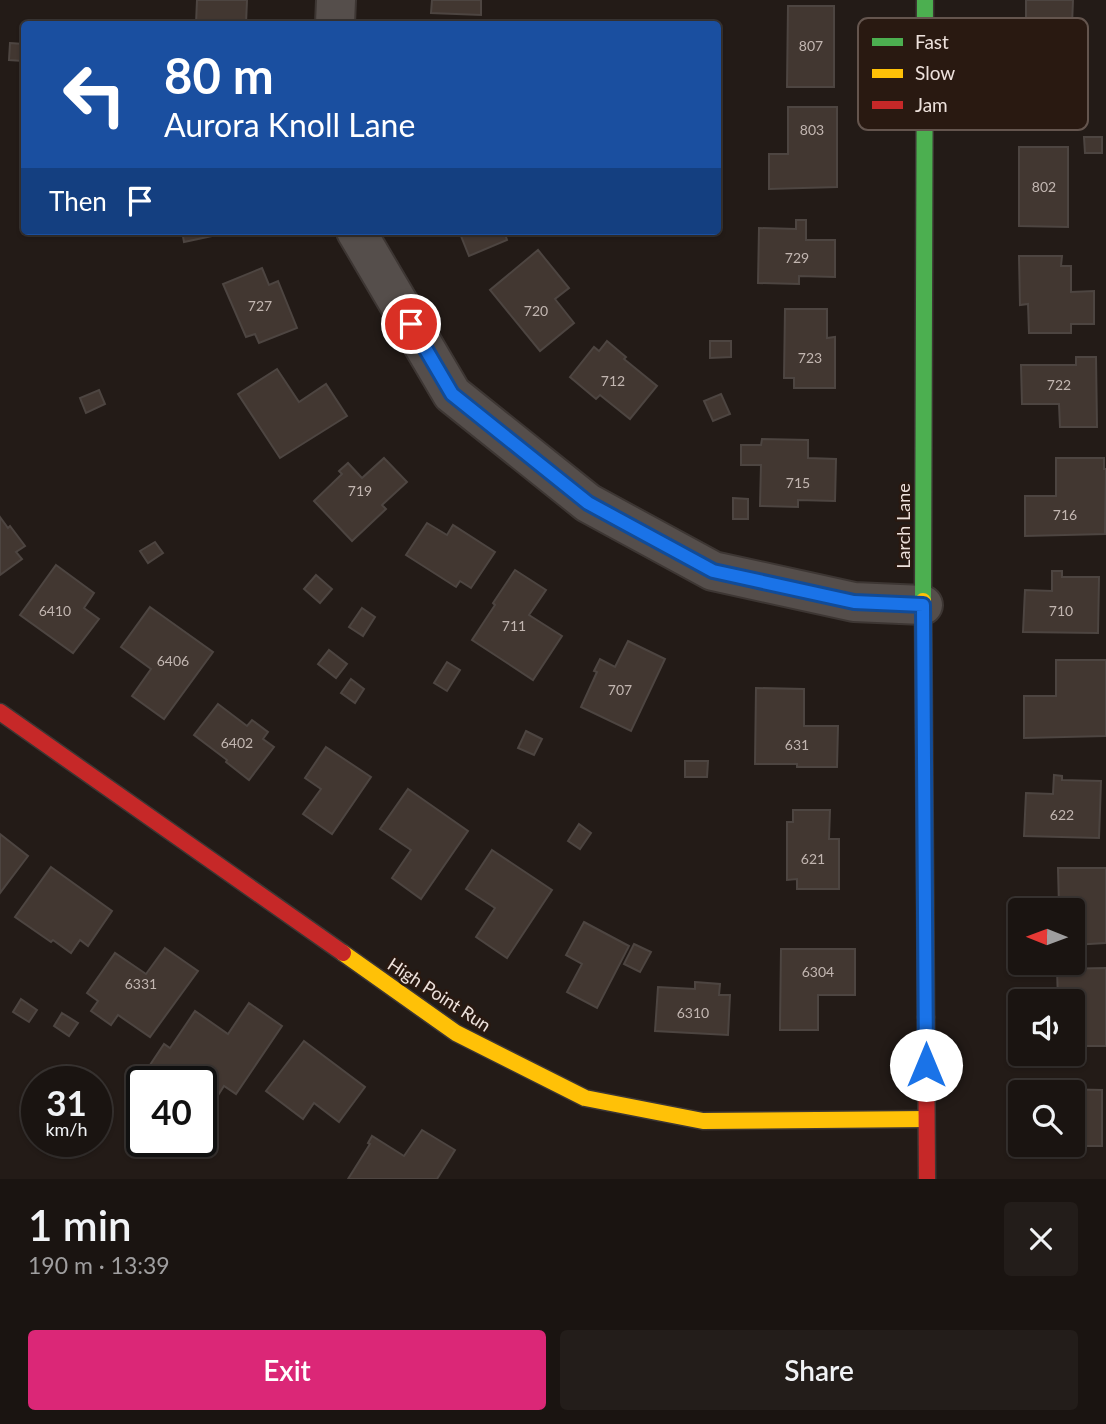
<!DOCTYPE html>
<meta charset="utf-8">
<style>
:root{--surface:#1a1411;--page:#231d1a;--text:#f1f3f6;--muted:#9f9e9f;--line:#383331;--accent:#db2777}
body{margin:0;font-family:Lato,sans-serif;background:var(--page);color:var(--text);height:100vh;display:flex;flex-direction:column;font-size:26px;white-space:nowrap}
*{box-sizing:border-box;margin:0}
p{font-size:23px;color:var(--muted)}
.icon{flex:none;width:38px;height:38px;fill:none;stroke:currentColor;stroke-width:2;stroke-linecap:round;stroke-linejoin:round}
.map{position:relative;height:1179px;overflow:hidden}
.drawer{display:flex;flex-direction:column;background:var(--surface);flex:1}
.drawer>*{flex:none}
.banner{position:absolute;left:21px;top:21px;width:700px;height:214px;border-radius:7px;box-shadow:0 2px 5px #0004,0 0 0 2px var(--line);background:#1a4fa0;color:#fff;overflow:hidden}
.needle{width:46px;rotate:271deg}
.controls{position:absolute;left:1008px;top:898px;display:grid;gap:14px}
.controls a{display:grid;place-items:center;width:77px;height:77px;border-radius:7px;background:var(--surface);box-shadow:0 2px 5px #0004,0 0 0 2px var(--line);font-size:35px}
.speed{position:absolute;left:21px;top:1066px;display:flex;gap:14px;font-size:35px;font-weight:700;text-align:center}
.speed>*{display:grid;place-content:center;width:91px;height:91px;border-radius:50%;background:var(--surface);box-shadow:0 2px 5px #0004,0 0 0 2px var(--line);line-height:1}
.speed small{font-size:18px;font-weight:400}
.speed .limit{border:4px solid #111;border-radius:10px;background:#fff;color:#111}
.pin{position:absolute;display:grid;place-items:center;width:60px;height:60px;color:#fff;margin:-30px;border:4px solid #fff;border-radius:50%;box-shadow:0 2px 7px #0007}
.me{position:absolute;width:77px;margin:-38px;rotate:0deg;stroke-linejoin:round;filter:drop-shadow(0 0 5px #0008)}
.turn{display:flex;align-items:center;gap:24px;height:147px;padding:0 28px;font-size:32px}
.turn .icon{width:91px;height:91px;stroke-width:2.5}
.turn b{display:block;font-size:49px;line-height:60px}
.then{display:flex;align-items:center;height:66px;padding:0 28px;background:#0003;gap:14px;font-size:26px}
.round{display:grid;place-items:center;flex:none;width:74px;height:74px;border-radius:7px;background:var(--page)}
.summary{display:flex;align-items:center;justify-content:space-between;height:119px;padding:0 28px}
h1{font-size:42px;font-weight:600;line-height:52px}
.cta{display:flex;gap:14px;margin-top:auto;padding:14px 28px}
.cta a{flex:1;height:80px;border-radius:7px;background:var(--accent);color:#fff;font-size:28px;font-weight:600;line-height:80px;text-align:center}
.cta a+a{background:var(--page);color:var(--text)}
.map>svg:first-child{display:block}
.building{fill:#423731;stroke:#4d4541;stroke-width:2}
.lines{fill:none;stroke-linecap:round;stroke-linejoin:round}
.street-casing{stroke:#3d3633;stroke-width:42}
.fast-casing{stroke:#3d3633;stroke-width:19}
.slow-casing{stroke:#3d3633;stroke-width:19}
.jam-casing{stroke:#3d3633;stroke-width:19}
.street{stroke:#554e4b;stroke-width:38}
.fast{stroke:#4caf50;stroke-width:16}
.slow{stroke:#ffc107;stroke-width:16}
.jam{stroke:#c62828;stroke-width:16}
.route-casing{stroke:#114b97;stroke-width:18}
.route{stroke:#1a73e8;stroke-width:12}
.labels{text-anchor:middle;stroke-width:5;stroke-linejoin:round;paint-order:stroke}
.number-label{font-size:14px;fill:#c2b6b1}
.street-label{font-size:18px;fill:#ede1dc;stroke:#291911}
.key{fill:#291911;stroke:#64554e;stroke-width:2}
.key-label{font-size:19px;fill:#ede1dc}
</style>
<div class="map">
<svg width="1106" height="1179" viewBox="0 0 1106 1179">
<rect width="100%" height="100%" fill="#231b17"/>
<g class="building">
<path d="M 197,0 L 247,0 L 246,24 L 196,24 Z"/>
<path d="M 432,0 L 481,0 L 481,15 L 431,13 Z"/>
<path d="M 1026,0 L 1073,0 L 1072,25 L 1026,25 Z"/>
<path d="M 788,6 L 834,6 L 834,87 L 787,87 Z"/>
<path d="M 10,43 L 23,44 L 23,61 L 9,60 Z"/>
<path d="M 788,107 L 837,107 L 837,187 L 769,189 L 769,154 L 788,154 Z"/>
<path d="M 1084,137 L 1102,137 L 1102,153 L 1085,153 Z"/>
<path d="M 1019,147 L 1068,147 L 1068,227 L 1019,226 Z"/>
<path d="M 796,220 L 806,220 L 806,240 L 835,240 L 835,277 L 799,276 L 799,284 L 758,283 L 759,228 L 796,229 Z"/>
<path d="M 182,231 L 225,231 L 226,233 L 184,242 Z"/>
<path d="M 459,231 L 504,231 L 507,240 L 469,256 Z"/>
<path d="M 538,250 L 569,288 L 555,299 L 574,323 L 540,351 L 490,290 Z"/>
<path d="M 1019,256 L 1062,256 L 1061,266 L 1071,266 L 1071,292 L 1094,291 L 1094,324 L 1071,324 L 1071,333 L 1029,333 L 1028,304 L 1020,305 Z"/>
<path d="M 262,268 L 269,285 L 278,281 L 297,328 L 259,343 L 255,334 L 246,337 L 223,284 Z"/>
<path d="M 785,309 L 827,309 L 827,338 L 835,337 L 835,388 L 794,388 L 794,378 L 784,378 Z"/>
<path d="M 607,341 L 626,357 L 624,359 L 657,386 L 630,419 L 600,395 L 596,399 L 570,377 L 594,347 L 599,351 Z"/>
<path d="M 710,341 L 731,341 L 731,357 L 710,358 Z"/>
<path d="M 1076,357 L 1096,357 L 1097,427 L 1060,427 L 1059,404 L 1022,404 L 1021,365 L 1076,365 Z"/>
<path d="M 277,369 L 299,402 L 326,384 L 347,416 L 280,458 L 238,394 Z"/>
<path d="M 99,390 L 105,404 L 86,413 L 80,398 Z"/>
<path d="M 721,394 L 730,414 L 713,421 L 704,401 Z"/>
<path d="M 762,439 L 808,440 L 808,458 L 836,459 L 835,501 L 798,500 L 798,507 L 760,506 L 761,465 L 741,465 L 741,445 L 761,445 Z"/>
<path d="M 384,458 L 407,482 L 382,505 L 386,509 L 352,541 L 314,501 L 342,474 L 339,471 L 348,463 L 362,478 Z"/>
<path d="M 1056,458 L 1104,458 L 1104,469 L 1106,469 L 1105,534 L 1025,536 L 1025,496 L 1056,496 Z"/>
<path d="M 733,498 L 748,499 L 748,519 L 733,519 Z"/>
<path d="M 0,517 L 8,528 L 10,526 L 25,546 L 16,552 L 22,559 L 0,575 Z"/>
<path d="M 427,523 L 447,535 L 453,525 L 495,552 L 471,588 L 460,581 L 456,587 L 406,555 Z"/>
<path d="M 155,542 L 163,553 L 148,563 L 140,551 Z"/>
<path d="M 56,565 L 94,593 L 84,608 L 99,619 L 73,653 L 20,615 Z"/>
<path d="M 515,570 L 546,590 L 529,615 L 562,636 L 533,680 L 472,640 L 495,605 L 493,603 Z"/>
<path d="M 1052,571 L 1062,571 L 1062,577 L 1099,577 L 1098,633 L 1023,632 L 1025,590 L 1052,591 Z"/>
<path d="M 316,575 L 332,589 L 320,603 L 304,589 Z"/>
<path d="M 150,607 L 213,652 L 164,719 L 132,696 L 151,669 L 121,647 Z"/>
<path d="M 362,608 L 375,617 L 363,636 L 349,627 Z"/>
<path d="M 628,641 L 665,659 L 631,731 L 581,707 L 597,672 L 594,671 L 600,659 L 615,667 Z"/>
<path d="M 329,650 L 347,664 L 336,678 L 318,664 Z"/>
<path d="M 1056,660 L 1106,660 L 1106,736 L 1024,738 L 1024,696 L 1056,696 Z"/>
<path d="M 447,662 L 460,670 L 447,691 L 434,683 Z"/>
<path d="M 351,679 L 364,689 L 355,703 L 341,693 Z"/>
<path d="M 756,688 L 804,689 L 804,726 L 838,726 L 837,767 L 797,767 L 797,764 L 755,764 Z"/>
<path d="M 218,704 L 247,726 L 252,720 L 268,732 L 263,739 L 274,747 L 249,780 L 226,762 L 227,760 L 194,735 Z"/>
<path d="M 526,731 L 542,739 L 534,755 L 518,748 Z"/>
<path d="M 326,747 L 371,777 L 332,834 L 303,814 L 321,789 L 305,778 Z"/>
<path d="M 685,761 L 708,761 L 707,777 L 685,777 Z"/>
<path d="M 1054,775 L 1062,776 L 1062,780 L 1101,781 L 1099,838 L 1024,836 L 1026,793 L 1053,794 Z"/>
<path d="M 408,789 L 468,831 L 421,899 L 392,878 L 411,850 L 380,829 Z"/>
<path d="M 793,810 L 830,810 L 829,839 L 839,839 L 839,889 L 797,889 L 797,879 L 787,880 L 787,822 L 793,822 Z"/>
<path d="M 579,824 L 591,833 L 580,849 L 568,841 Z"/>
<path d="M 0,834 L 28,856 L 0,893 Z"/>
<path d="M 492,850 L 552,890 L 507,958 L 476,937 L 495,908 L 466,889 Z"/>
<path d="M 51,867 L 112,911 L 88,946 L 80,940 L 71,953 L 53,940 L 51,942 L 15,917 Z"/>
<path d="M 1058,868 L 1106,868 L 1106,943 L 1073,945 L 1073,910 L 1025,910 L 1025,906 L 1059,906 Z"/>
<path d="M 584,922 L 629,946 L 597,1008 L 567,992 L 582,964 L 566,955 Z"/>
<path d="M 634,944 L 651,952 L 640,972 L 624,964 Z"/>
<path d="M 165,948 L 198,971 L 150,1037 L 118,1015 L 111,1025 L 91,1011 L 98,1001 L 87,993 L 115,953 L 146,974 Z"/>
<path d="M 781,949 L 855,949 L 855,995 L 818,995 L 818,1030 L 780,1030 Z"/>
<path d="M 1106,968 L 1106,1046 L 1073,1046 L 1073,1001 L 1058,1001 L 1057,969 Z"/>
<path d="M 695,982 L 720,984 L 719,995 L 730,995 L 728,1035 L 655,1031 L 658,987 L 695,989 Z"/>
<path d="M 21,999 L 37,1010 L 29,1022 L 13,1012 Z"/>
<path d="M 249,1003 L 282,1026 L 236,1094 L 224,1086 L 213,1103 L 201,1095 L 201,1082 L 182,1082 L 174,1076 L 171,1082 L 155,1082 L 144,1074 L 164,1044 L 170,1048 L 195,1011 L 228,1034 Z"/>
<path d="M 62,1013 L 78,1023 L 69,1036 L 54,1026 Z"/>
<path d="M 304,1041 L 365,1087 L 339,1122 L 314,1103 L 303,1119 L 266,1091 Z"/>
<path d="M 1056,1089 L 1102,1090 L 1102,1146 L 1027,1146 L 1027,1144 L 1073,1144 L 1073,1092 L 1056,1092 Z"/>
<path d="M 201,1119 L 213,1127 L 205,1138 L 201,1136 Z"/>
<path d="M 422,1130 L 455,1150 L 437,1179 L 348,1179 L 370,1144 L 368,1143 L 372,1136 L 404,1156 Z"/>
</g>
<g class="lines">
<defs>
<g id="street">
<path d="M 335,24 L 336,0"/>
<path d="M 356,231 L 452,394 L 588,503 L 713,571 L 854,602 L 923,605"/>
</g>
<path id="fast" d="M 923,601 L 925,0"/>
<g id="slow">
<path d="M 923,601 L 926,1017"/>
<path d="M 343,953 L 456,1033 L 585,1098 L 703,1121 L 926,1119"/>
</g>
<g id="jam">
<path d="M 0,712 L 343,953"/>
<path d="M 926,1017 L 927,1179"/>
</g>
</defs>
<use href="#street" class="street-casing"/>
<use href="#fast" class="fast-casing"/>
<use href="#slow" class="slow-casing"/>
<use href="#jam" class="jam-casing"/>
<use href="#street" class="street"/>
<use href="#fast" class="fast"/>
<use href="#slow" class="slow"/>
<use href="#jam" class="jam"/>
</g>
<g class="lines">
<defs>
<path id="route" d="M 411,324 L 452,394 L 588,503 L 713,571 L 854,602 L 923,605 L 926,1065"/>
</defs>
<use href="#route" class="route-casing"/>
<use href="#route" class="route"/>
</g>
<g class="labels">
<g class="number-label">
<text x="811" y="51">807</text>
<text x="812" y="135">803</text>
<text x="1044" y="192">802</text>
<text x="797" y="263">729</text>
<text x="260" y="311">727</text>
<text x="536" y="316">720</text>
<text x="810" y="363">723</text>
<text x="613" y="386">712</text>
<text x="1059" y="390">722</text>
<text x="798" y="488">715</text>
<text x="360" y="496">719</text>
<text x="1065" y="520">716</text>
<text x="55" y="616">6410</text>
<text x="1061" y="616">710</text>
<text x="514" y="631">711</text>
<text x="173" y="666">6406</text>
<text x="620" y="695">707</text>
<text x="237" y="748">6402</text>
<text x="797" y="750">631</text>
<text x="1062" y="820">622</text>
<text x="813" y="864">621</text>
<text x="818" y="977">6304</text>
<text x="141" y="989">6331</text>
<text x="693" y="1018">6310</text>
</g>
<g class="street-label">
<text transform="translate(904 526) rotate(-90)" y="6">Larch Lane</text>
<text transform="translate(439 995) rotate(33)" y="6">High Point Run</text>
</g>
</g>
<rect x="858" y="18" width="230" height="112" rx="10" class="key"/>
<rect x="872" y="38" width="31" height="8" fill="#4caf50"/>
<rect x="872" y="69" width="31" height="9" fill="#ffc107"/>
<rect x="872" y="101" width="31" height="8" fill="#c62828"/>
<g class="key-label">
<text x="915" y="49">Fast</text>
<text x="915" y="80">Slow</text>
<text x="915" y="112">Jam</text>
</g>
</svg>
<div class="controls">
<a><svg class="needle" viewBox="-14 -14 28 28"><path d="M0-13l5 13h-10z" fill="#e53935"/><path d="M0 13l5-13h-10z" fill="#9f9e9f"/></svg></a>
<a><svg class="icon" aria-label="sound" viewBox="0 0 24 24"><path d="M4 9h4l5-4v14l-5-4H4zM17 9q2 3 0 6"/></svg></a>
<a><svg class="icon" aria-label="search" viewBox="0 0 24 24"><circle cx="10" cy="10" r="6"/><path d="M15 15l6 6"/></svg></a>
</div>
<div class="speed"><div>31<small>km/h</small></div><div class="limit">40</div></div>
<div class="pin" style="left:411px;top:324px;background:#d93025"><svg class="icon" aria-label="arrive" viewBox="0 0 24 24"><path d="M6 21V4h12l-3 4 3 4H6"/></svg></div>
<svg class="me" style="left:926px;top:1065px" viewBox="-20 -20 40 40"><circle r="19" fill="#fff"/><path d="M0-13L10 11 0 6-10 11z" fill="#1a73e8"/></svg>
<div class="banner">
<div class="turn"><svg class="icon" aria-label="left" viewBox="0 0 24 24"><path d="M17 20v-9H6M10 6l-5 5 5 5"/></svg><div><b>80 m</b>Aurora Knoll Lane</div></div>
<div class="then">Then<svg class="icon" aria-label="arrive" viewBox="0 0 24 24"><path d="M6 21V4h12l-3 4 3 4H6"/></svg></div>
</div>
</div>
<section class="drawer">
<div class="summary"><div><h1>1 min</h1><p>190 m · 13:39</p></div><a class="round"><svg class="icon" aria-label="close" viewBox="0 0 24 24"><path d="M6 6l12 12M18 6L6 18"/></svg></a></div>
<div class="cta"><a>Exit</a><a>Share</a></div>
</section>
